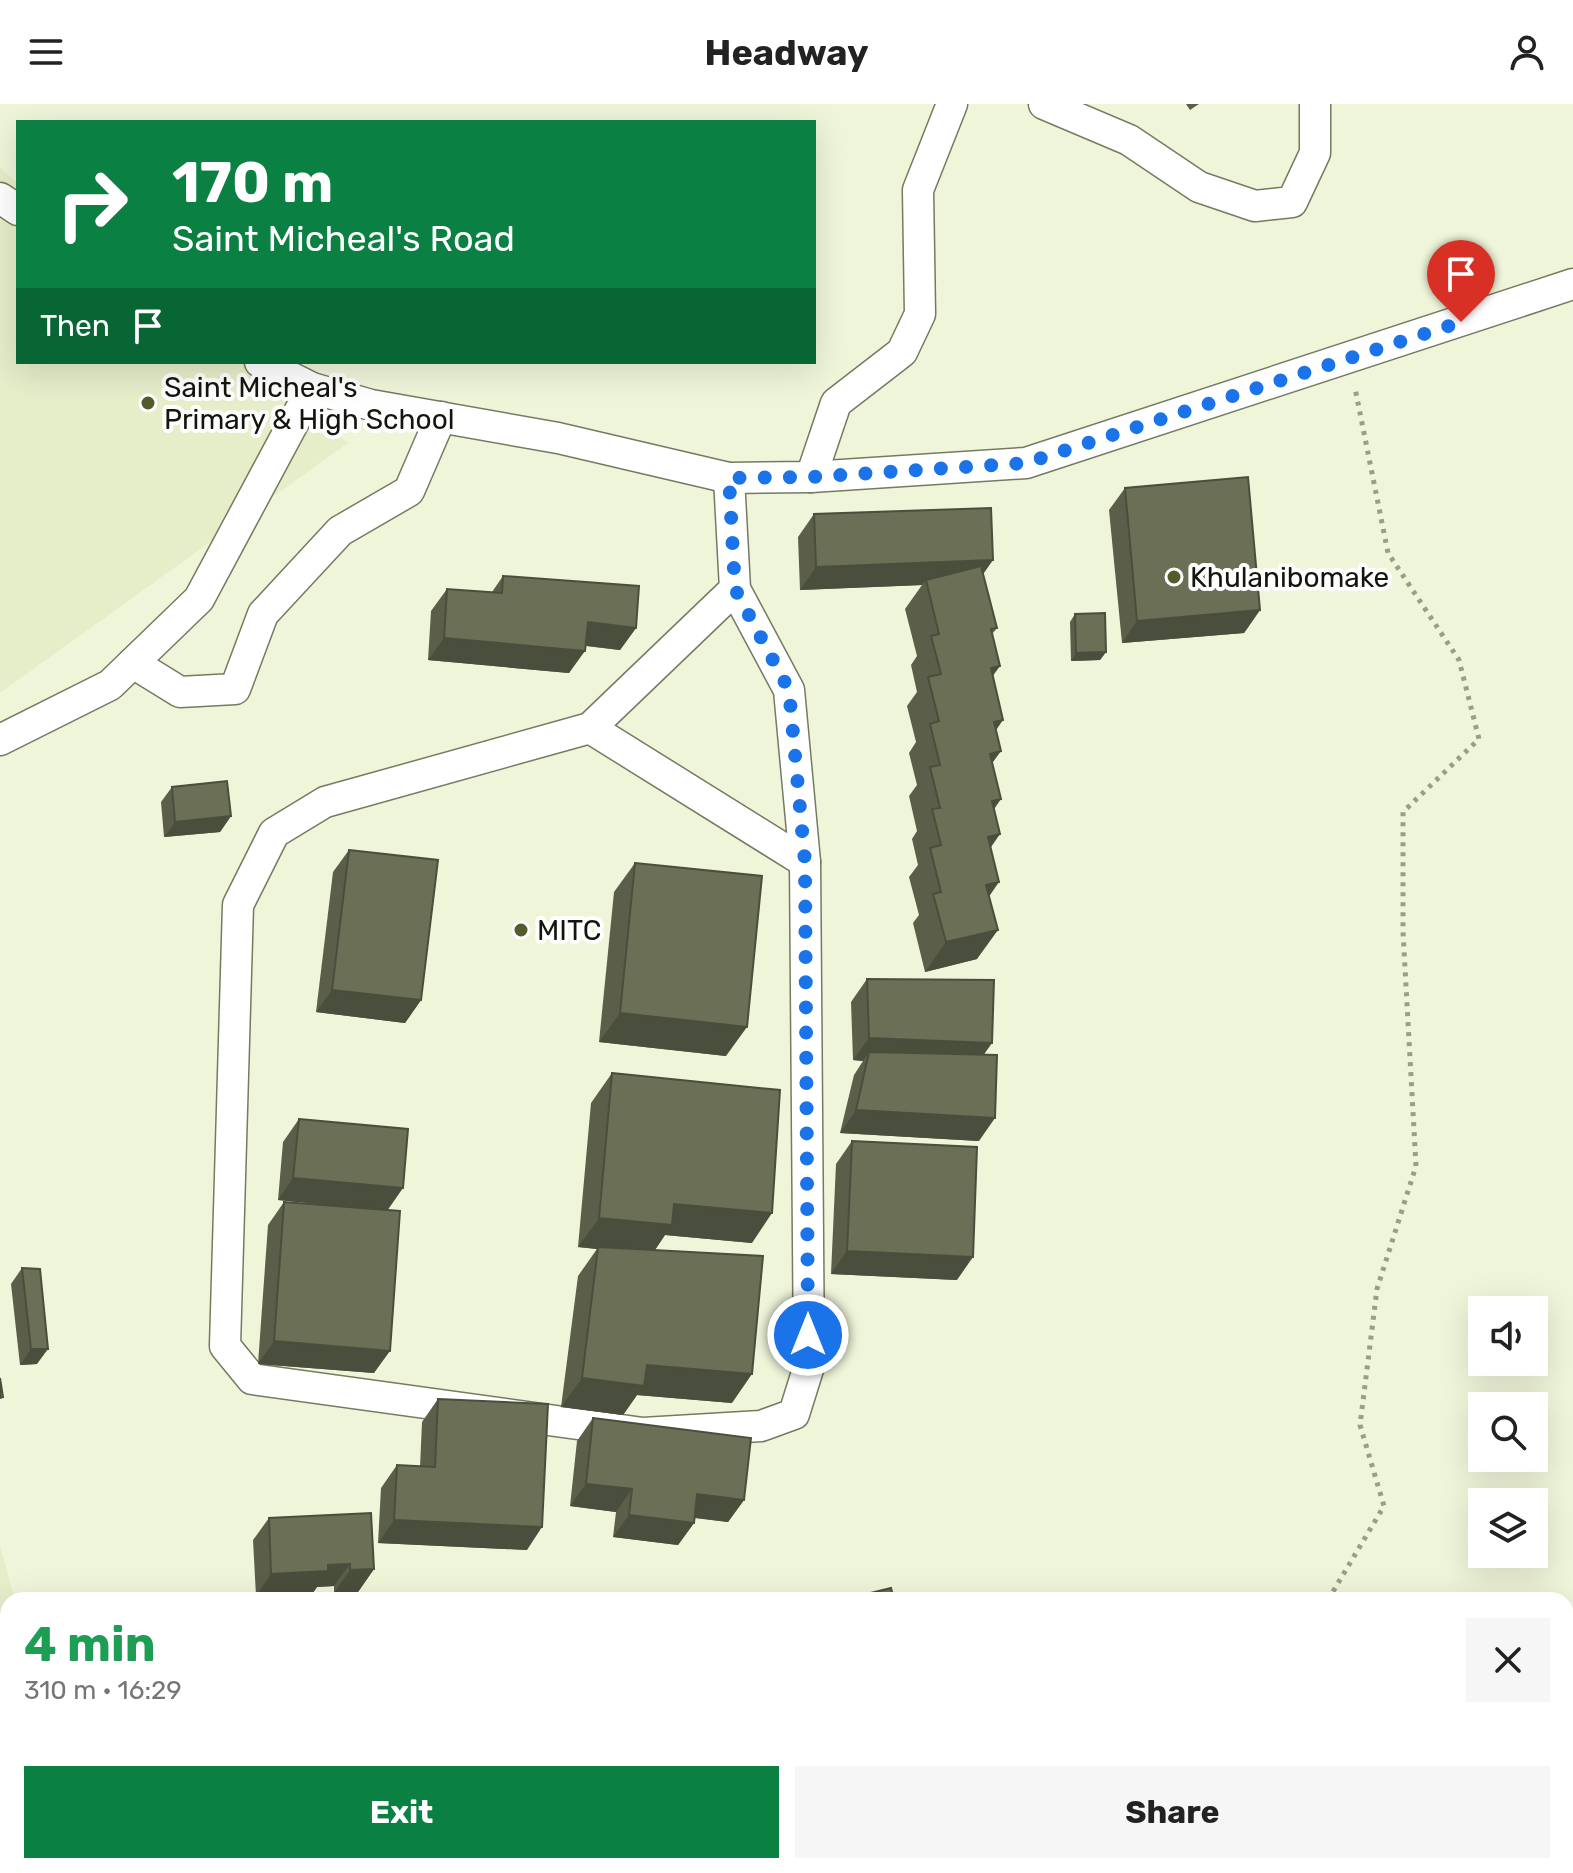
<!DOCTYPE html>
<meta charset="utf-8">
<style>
:root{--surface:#fff;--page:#f6f6f6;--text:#222;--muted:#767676;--accent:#0b8043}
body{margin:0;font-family:Rubik,sans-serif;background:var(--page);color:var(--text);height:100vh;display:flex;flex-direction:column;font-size:30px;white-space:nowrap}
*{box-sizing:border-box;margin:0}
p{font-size:26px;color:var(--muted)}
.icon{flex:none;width:44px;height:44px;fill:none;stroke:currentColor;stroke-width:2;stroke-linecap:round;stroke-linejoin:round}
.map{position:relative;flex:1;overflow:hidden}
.details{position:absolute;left:0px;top:1488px;width:1574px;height:282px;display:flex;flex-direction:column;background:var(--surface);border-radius:24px 24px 0 0;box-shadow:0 8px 32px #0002}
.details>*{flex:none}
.hud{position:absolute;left:16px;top:16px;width:800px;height:244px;border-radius:0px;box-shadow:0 8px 32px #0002;background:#0b8043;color:#fff;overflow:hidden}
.controls{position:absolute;left:1468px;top:1192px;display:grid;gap:16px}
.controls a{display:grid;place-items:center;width:80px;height:80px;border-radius:0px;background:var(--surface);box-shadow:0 8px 32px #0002;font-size:40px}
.pin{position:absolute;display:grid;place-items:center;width:68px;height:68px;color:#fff;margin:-82px -34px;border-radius:50% 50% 50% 0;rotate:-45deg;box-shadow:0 0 8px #0007}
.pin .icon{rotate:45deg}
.me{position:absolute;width:88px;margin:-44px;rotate:0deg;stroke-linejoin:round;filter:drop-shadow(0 0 6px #0008)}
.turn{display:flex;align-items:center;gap:28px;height:168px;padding:0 24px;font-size:36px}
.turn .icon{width:104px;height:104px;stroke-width:2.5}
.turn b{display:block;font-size:56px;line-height:68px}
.then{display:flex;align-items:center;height:76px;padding:0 24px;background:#0003;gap:16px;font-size:30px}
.round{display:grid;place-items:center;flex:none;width:84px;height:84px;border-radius:0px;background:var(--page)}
.overview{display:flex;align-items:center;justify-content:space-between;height:136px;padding:0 24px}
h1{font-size:48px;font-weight:700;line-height:60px;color:#1e9e55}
.cta{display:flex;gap:16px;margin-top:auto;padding:16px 24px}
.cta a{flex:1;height:92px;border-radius:0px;background:var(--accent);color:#fff;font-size:32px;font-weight:700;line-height:92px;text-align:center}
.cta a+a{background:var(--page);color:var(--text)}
header{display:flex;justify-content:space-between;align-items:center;height:104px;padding:0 24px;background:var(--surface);font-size:36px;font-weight:700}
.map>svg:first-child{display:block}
.built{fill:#e6edc9}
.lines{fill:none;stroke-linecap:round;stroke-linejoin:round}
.minor-casing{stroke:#757a61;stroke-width:33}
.path{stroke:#999d89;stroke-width:5;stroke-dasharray:4 6;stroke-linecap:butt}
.minor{stroke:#fff;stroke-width:30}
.wall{fill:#5b5f4a}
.shaded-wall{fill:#4a4e3c}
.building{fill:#6a6f56;stroke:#4a4e3c;stroke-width:2}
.route{stroke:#1a73e8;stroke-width:14;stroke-dasharray:0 25.2}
.poi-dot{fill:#555c2b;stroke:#fefefe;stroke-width:3}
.labels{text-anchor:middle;stroke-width:8;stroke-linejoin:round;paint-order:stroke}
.poi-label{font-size:28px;fill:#14150c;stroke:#fefefe;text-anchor:start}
</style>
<header><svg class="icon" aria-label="menu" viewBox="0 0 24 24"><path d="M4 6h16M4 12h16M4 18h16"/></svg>Headway<svg class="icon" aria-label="person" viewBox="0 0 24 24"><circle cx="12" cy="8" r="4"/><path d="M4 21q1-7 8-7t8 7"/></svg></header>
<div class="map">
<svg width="1573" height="1769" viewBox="0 0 1573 1769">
<rect width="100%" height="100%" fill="#eff5d9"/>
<g class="built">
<path d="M 0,64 L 18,79 L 18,258 L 245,258 L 348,339 L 0,589 Z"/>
<path d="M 0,1442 L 15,1496 L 8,1496 L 8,1762 L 88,1762 L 90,1769 L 0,1769 Z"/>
</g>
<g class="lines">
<defs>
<g id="minor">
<path d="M 1044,0 L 1129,36 L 1199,83 L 1255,102 L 1292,98 L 1315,49 L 1315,0"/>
<path d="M 0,94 L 18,106"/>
<path d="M 260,258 L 312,284 L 371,301 L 558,334 L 729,374 L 811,373 L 1026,359 L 1573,180"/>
<path d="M 811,373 L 836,299 L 902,248 L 920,210 L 918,86 L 952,0"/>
<path d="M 729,374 L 735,485 L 789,586 L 805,758 L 809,1262 L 794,1310 L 761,1322 L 643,1329 L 252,1275 L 225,1242 L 238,801 L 274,729 L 325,698 L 590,624 L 735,485"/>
<path d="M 133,559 L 180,588 L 235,585 L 263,510 L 340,427 L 409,387 L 441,313"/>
<path d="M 590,624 L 805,758"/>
<path d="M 0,636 L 110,581 L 199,495 L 312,284"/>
</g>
</defs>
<use href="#minor" class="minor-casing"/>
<path class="path" d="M 1328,1496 L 1384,1402 L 1360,1321 L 1377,1185 L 1416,1062 L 1403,828 L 1403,708 L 1479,635 L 1459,556 L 1388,449 L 1355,284"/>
<use href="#minor" class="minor"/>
</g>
<g class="wall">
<path d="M 1186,0 L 1199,0 L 1190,6 Z"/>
<path d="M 1125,384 L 1260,506 L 1244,529 L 1122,539 L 1109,406 Z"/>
<path d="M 814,410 L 983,471 L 997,524 L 992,530 L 993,572 L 996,627 L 992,659 L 994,705 L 991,744 L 989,792 L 977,855 L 925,868 L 913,819 L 919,811 L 909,773 L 918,761 L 912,735 L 917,727 L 909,692 L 917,681 L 909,649 L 916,638 L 907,602 L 917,588 L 911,561 L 917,552 L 905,505 L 922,481 L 800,486 L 798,433 Z"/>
<path d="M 503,472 L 636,524 L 620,546 L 586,542 L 569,569 L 428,556 L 431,507 L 447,485 L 492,488 Z"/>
<path d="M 1075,510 L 1106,548 L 1100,556 L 1071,557 L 1070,518 Z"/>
<path d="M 172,683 L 231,712 L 220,728 L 164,733 L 161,698 Z"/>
<path d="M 349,746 L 421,896 L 405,919 L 316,908 L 333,768 Z"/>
<path d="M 635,759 L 726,952 L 599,938 L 614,788 Z"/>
<path d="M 867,875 L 984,950 L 979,1037 L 840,1029 L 854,971 L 863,957 L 853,956 L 851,898 Z"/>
<path d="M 612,969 L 752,1139 L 665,1131 L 655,1146 L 732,1299 L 637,1291 L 623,1311 L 561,1303 L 578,1172 L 597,1145 L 578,1143 L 591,999 Z"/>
<path d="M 299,1015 L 388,1106 L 374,1269 L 258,1260 L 268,1121 L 284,1098 L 348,1103 L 278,1096 L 283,1038 Z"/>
<path d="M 852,1037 L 957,1176 L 831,1170 L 836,1060 Z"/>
<path d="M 22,1164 L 37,1260 L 20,1261 L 11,1180 Z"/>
<path d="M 438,1295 L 527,1446 L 378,1439 L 381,1384 L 397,1361 L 420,1363 L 422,1318 Z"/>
<path d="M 593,1314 L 744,1396 L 728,1418 L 694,1414 L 694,1419 L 678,1441 L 613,1433 L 616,1408 L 570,1402 L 577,1337 Z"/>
<path d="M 269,1414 L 374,1465 L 358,1488 L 334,1489 L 334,1482 L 317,1483 L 312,1490 L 256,1492 L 253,1436 Z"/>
</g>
<g class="shaded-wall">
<path d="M 993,456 L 977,479 L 926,476 L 922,481 L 800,486 L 816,463 Z"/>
<path d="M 1260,506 L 1244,529 L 1122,539 L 1137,517 Z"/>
<path d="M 588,518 L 636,524 L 620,546 L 572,540 Z"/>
<path d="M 444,534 L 585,547 L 569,569 L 428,556 Z"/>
<path d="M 1106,548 L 1100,556 L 1071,557 L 1076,549 Z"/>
<path d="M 1000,562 L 979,591 L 991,564 Z"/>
<path d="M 1003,616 L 983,645 L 994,618 Z"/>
<path d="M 1001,647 L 980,676 L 990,650 Z"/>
<path d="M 1001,695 L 981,724 L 992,697 Z"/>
<path d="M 231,712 L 220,728 L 164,733 L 175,718 Z"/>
<path d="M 1000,730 L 980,759 L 988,733 Z"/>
<path d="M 999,778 L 979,807 L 986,781 Z"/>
<path d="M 998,826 L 977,855 L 925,868 L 946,838 Z"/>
<path d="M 332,886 L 421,896 L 405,919 L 316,908 Z"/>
<path d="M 620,909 L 747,923 L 726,952 L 599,938 Z"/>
<path d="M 869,934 L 992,939 L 976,962 L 869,948 L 863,957 L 853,956 Z"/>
<path d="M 856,1006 L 995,1014 L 979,1037 L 840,1029 Z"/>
<path d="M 293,1074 L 403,1084 L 387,1107 L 278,1096 Z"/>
<path d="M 674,1100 L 772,1109 L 752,1139 L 665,1131 L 652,1150 L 598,1143 L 597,1145 L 578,1143 L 599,1114 Z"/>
<path d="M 847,1147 L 973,1153 L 957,1176 L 831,1170 Z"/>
<path d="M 274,1237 L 390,1247 L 374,1269 L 258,1260 Z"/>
<path d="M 31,1245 L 48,1245 L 37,1260 L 20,1261 Z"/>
<path d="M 647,1261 L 752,1270 L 732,1299 L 637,1291 L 623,1311 L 561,1303 L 582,1274 Z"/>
<path d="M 586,1380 L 632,1385 L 616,1408 L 570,1402 Z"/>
<path d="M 697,1390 L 744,1396 L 728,1418 L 682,1412 Z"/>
<path d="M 629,1411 L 694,1419 L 678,1441 L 613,1433 Z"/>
<path d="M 394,1416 L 542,1423 L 527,1446 L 378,1439 Z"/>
<path d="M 350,1460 L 334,1482 L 317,1483 L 312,1490 L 256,1492 L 271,1470 L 328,1461 Z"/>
<path d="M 374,1465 L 358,1488 L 334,1489 L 350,1466 Z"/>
</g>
<g class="building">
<path d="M 1248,373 L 1260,506 L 1137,517 L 1125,384 Z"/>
<path d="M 991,404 L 993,456 L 816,463 L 814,410 Z"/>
<path d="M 981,462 L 997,524 L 991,525 L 1000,562 L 991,564 L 1003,616 L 994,618 L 1001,647 L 990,650 L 1001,695 L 992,697 L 1000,730 L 988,733 L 999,778 L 986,781 L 998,826 L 946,838 L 933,790 L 941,788 L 930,744 L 941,741 L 932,705 L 940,704 L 930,663 L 940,661 L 930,620 L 939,617 L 928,573 L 941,570 L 931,532 L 939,530 L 926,476 Z"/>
<path d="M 503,472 L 639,482 L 636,524 L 588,518 L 585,547 L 444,534 L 447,485 L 502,489 Z"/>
<path d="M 1105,509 L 1106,548 L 1076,549 L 1075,510 Z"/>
<path d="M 227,677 L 231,712 L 175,718 L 172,683 Z"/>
<path d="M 349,746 L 438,756 L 421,896 L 332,886 Z"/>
<path d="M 635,759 L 762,772 L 747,923 L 620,909 Z"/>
<path d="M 867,875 L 994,876 L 992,939 L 869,934 Z"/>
<path d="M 869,948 L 997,951 L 995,1014 L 856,1006 Z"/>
<path d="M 612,969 L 780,986 L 772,1109 L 674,1100 L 672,1121 L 599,1114 Z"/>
<path d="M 299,1015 L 408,1025 L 403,1084 L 293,1074 Z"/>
<path d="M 852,1037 L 977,1043 L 973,1153 L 847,1147 Z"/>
<path d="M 284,1098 L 400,1107 L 390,1247 L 274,1237 Z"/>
<path d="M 598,1143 L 763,1152 L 752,1270 L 647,1261 L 644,1282 L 582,1274 Z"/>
<path d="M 22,1164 L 40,1165 L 48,1245 L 31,1245 Z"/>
<path d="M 0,1274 L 3,1293 L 0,1294 Z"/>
<path d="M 438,1295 L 548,1300 L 542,1423 L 394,1416 L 397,1361 L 435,1363 Z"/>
<path d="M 593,1314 L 751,1334 L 744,1396 L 697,1390 L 694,1419 L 629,1411 L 632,1385 L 586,1380 Z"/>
<path d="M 371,1409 L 374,1465 L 350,1466 L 350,1460 L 328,1461 L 328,1467 L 271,1470 L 269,1414 Z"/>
<path d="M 891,1484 L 894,1496 L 842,1496 Z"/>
</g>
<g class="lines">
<path class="route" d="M 808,1231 L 805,758 L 789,586 L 735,485 L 729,374 L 811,373 L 1026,359 L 1461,218"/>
</g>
<g class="poi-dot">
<circle cx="148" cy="299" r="8"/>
<circle cx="1174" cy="473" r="8"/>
<circle cx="521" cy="826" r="8"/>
</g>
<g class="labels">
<g class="poi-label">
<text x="164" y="293">Saint Micheal's<tspan x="164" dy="32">Primary &amp; High School</tspan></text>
<text x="1190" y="483">Khulanibomake</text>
<text x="537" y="836">MITC</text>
</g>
</g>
</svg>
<div class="controls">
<a><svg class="icon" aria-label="sound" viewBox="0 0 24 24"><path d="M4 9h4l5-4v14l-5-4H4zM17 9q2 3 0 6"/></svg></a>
<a><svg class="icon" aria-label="search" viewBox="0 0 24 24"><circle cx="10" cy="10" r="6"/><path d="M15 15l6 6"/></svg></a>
<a><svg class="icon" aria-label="layers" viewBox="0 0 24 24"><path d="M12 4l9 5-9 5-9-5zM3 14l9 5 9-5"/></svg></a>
</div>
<div class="pin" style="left:1461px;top:218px;background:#d93025"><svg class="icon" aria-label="arrive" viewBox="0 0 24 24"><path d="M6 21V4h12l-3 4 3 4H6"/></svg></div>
<svg class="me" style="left:808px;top:1231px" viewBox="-20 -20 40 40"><circle r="17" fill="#1a73e8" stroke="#fff" stroke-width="3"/><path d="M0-11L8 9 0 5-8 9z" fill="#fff"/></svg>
<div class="hud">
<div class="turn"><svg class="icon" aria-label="right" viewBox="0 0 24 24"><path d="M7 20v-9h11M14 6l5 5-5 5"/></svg><div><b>170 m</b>Saint Micheal's Road</div></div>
<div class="then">Then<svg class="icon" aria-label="arrive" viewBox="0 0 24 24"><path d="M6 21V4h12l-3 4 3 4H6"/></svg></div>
</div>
<section class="details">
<div class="overview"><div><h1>4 min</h1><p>310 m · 16:29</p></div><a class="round"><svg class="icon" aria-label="close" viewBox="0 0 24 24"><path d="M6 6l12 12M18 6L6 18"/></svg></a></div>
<div class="cta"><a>Exit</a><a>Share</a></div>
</section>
</div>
